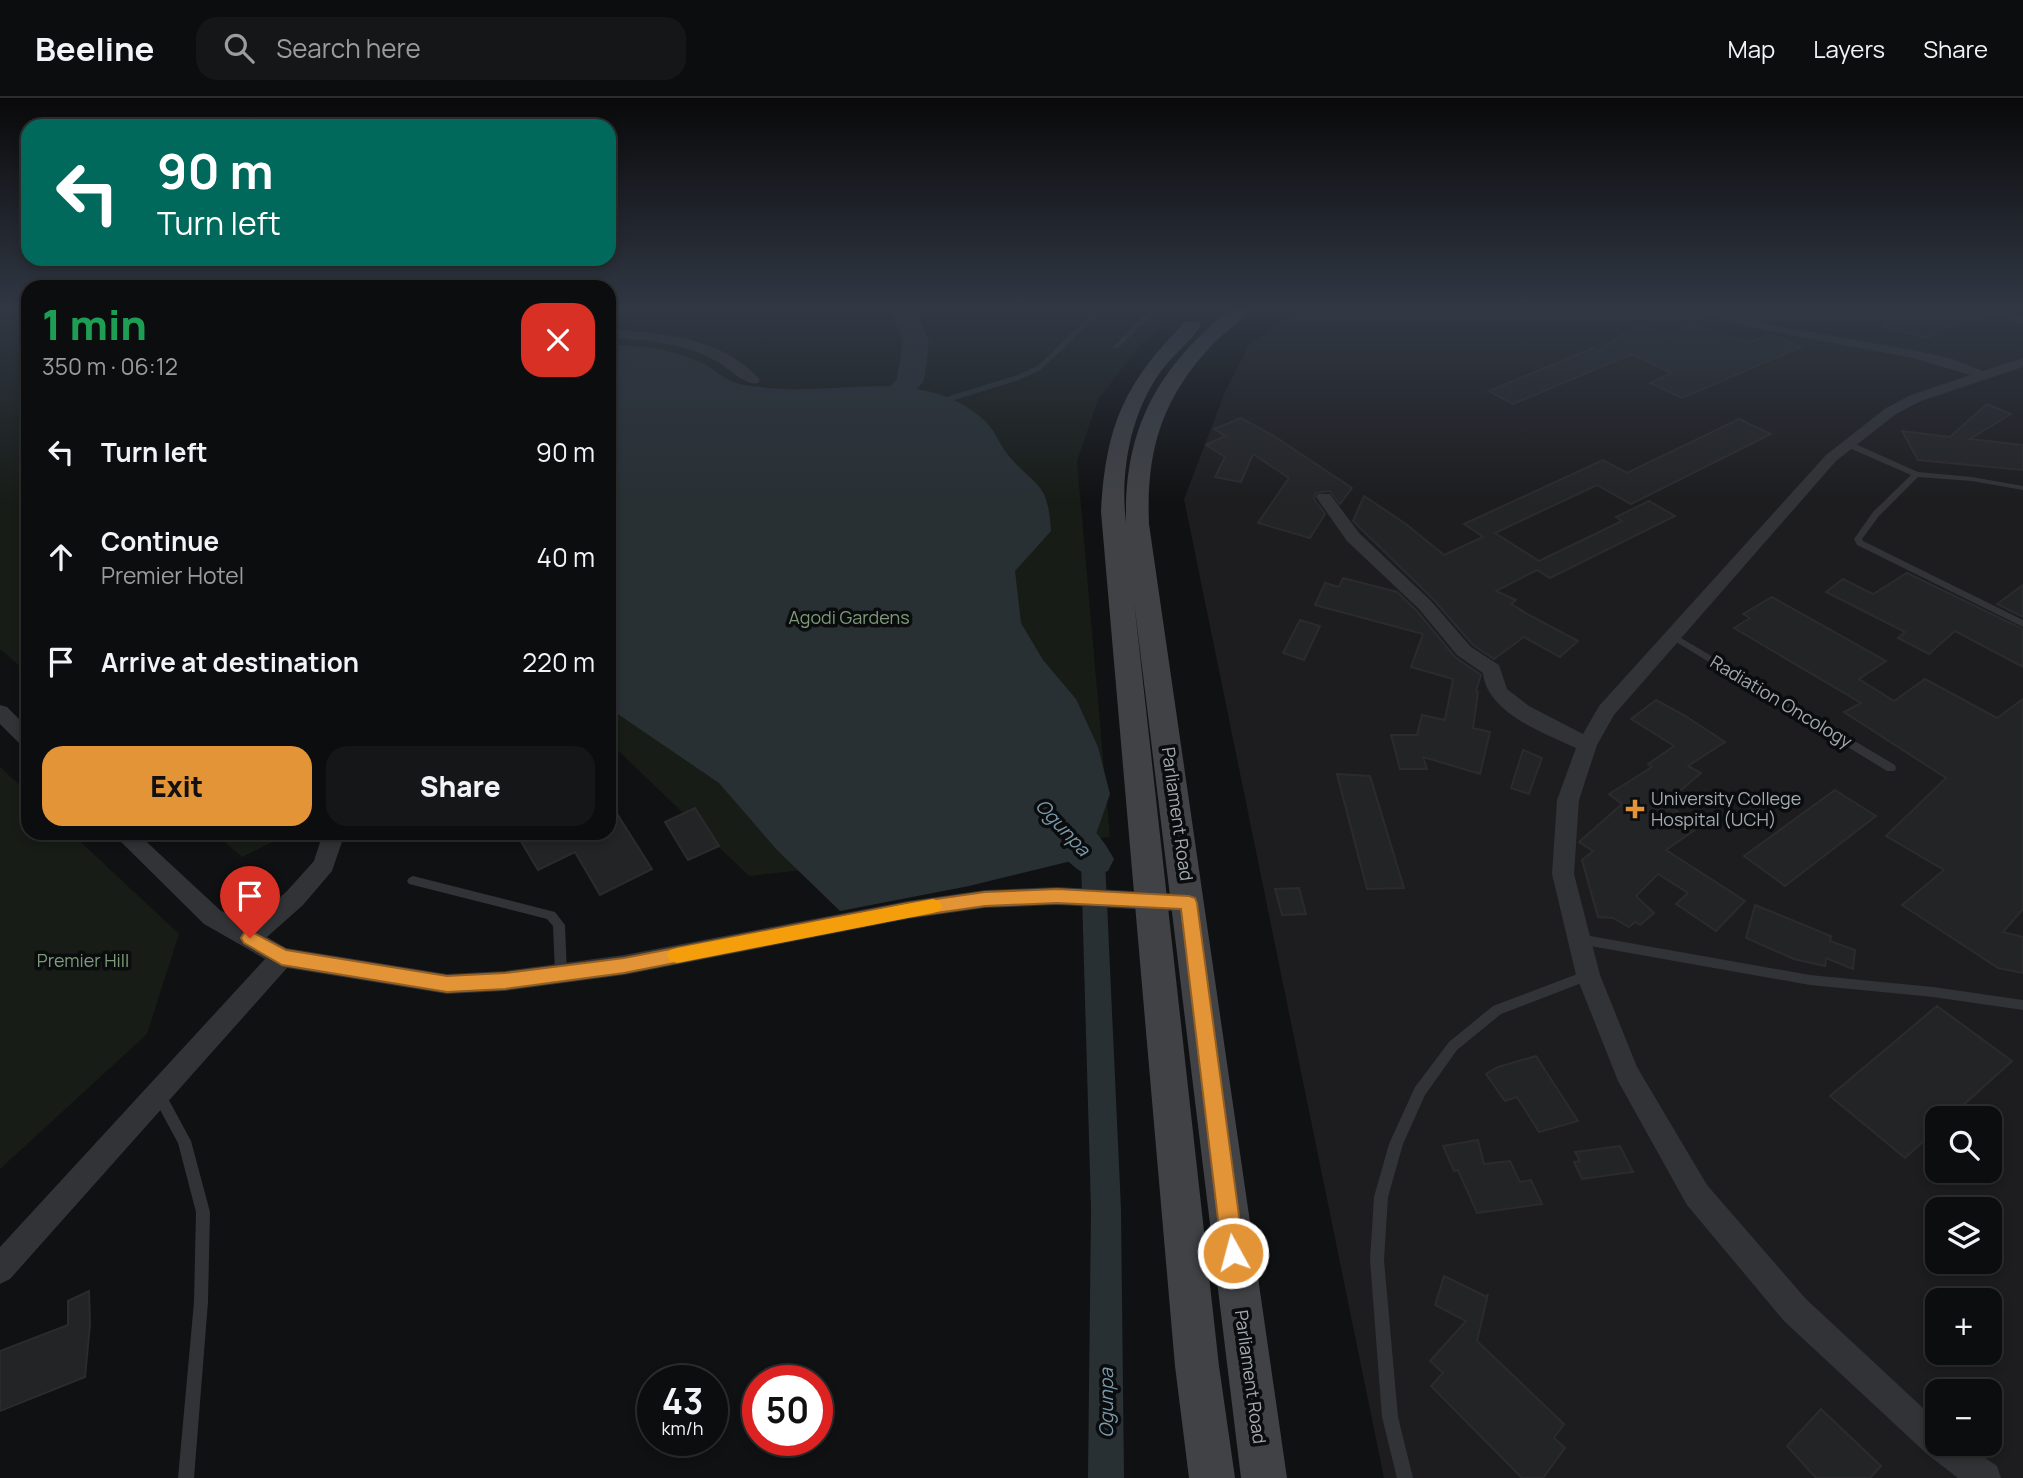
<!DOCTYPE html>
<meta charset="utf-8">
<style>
:root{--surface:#0c0d0e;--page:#151617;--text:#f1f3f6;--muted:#9a9c9e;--line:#2c2d2e;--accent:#e39437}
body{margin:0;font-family:Manrope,sans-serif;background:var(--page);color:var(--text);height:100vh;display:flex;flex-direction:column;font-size:26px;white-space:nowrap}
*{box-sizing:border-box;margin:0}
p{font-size:23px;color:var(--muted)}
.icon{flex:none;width:38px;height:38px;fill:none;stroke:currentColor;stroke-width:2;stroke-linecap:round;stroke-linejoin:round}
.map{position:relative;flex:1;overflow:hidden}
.details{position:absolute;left:21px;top:182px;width:595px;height:560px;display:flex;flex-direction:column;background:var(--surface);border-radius:21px;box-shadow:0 4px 10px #0003,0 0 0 2px var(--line)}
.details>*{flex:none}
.top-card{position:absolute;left:21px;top:21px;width:595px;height:147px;border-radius:21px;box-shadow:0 4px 10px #0003,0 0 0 2px var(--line);background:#00695c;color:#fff;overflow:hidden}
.tools{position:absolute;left:1925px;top:1008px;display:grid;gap:14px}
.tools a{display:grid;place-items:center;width:77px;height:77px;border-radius:14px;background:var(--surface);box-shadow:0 4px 10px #0003,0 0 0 2px var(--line);font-size:35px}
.speed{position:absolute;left:637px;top:1267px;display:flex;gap:14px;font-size:35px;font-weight:700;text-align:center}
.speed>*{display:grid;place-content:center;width:91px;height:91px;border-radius:50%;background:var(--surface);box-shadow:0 4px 10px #0003,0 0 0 2px var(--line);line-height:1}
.speed small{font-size:18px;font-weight:400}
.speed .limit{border:10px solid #d22;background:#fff;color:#111}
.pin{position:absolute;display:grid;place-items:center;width:60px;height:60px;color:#fff;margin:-72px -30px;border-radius:50% 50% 50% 0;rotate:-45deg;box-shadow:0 0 7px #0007}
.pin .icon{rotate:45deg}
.me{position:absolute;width:77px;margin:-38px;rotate:353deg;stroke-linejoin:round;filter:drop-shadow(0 0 5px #0008)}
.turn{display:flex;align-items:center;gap:24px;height:147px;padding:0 21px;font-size:32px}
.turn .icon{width:91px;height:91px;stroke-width:2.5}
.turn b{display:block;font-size:49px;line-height:60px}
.round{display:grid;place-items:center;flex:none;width:74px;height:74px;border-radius:21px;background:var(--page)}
.summary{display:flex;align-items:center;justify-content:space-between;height:119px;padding:0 21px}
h1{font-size:42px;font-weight:800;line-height:52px;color:#1e9e55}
.primary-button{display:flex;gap:14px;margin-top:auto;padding:14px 21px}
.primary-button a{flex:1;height:80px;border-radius:21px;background:var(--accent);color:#111;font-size:28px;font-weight:800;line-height:80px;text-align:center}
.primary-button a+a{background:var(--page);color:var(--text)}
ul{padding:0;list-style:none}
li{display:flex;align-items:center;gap:21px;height:105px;padding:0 21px}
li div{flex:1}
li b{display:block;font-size:26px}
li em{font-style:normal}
header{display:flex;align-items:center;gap:42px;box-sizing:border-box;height:98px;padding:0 35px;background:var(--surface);border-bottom:2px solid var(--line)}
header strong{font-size:33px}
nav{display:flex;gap:38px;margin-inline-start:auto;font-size:24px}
.search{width:490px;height:63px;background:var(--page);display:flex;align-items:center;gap:18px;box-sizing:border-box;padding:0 24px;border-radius:21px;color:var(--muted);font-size:26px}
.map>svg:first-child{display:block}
.built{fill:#1d1d1f;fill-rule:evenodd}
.green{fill:#171c17}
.water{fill:#283034}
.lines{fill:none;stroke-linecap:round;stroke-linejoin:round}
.stream{stroke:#283034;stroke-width:5}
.canal{fill:#283034;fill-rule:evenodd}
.river{fill:#283034;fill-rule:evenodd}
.building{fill:#232426;stroke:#2b2b2e;stroke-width:2}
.lane{fill:#323336;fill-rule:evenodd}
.street{fill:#323336;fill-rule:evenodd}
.secondary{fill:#404246;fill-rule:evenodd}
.route{fill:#e39437;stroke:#946024;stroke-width:2}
.slow{fill:#f59e0b}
.poi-dot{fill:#e39437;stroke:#0b0c0d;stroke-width:2.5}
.labels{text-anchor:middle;stroke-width:7;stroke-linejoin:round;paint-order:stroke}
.park-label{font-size:18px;fill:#7d9b7b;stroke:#0b0c0d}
.street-label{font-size:18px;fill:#a3a9b1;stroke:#0b0c0d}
.poi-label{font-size:18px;fill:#a3a9b1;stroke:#0b0c0d;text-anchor:start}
.water-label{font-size:19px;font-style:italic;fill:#7b9aab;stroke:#0b0c0d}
</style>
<header>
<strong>Beeline</strong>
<div class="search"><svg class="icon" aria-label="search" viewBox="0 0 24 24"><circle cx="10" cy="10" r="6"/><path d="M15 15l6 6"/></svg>Search here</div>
<nav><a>Map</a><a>Layers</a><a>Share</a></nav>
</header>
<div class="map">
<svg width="2023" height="1380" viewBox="0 0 2023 1380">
<rect width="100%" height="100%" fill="#101112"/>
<path class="built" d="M 1300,211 L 2023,211 L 2023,1380 L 1384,1380 L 1184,401 L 1225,294 L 1249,247 ZM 1937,1020 L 1990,1020 L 1990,1073 L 1937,1073 ZM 1937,1111 L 1990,1111 L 1990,1164 L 1937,1164 ZM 1937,1202 L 1990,1202 L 1990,1255 L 1937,1255 ZM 1937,1293 L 1990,1293 L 1990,1346 L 1937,1346 Z"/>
<g class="green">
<path d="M 0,211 L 28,211 L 28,575 L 0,551 Z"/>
<path d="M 609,211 L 1186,211 L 1139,248 L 1098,302 L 1077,363 L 1110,739 L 749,778 L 609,644 Z"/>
<path d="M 0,669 L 28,695 L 28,735 L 71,735 L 179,836 L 147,936 L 0,1071 Z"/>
<path d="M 214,735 L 291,735 L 242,759 Z"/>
</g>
<path class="water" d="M 609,248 C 642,247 672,251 702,265 C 713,270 722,280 734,284 C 741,287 752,288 760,289 C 835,300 922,265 985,323 C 995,332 1000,348 1009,358 C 1037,391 1048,383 1051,433 L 1015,473 L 1021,525 L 1043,562 L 1076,601 L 1098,649 L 1110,696 L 1088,759 L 969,788 L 840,813 L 777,752 L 719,685 L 609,610 Z"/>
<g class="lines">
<path class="stream" d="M 939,304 L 1017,280 L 1039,270 L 1101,211"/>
<path class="canal" d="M 1093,752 L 1101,754 L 1105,761 L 1121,1111 L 1124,1380 L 1088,1380 L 1091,1111 L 1081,761 L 1085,754 Z"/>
<g class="river">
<path d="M 891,211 L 915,211 L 929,244 L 924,283 L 878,334 L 868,337 L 858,334 L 854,328 L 897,281 L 903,244 Z"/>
<path d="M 1052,701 C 1077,709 1102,738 1114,761 L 1108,773 C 1103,774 1096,778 1091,777 C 1073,776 1040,733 1031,717 L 1037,706 Z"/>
</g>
</g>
<g class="building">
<path d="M 1892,211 L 1979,211 L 1980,214 L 1927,240 L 1884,229 Z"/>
<path d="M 1690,225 L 1749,245 L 1771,236 L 1801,249 L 1682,300 L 1650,285 L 1672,275 L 1632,256 L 1513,306 L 1489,293 L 1593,250 L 1598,253 L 1639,226 L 1671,238 Z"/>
<path d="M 1987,306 L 2011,316 L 1970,341 L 2023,347 L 2023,372 L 1918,362 L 1902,333 L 1950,339 Z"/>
<path d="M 1241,320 L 1277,340 L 1352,390 L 1340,406 L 1330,393 L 1316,395 L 1314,401 L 1325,416 L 1310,440 L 1258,425 L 1289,380 L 1253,356 L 1241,384 L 1215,379 L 1225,359 L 1206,347 L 1225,338 L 1214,331 Z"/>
<path d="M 1739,321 L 1771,336 L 1631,406 L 1597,387 L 1495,435 L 1539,463 L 1622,423 L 1616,419 L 1649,403 L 1675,418 L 1550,480 L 1537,472 L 1496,493 L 1516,502 L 1511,506 L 1531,518 L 1578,543 L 1560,559 L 1524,539 L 1494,561 L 1473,547 L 1433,501 L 1353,423 L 1364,398 L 1406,426 L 1444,457 L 1483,439 L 1464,426 L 1603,362 L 1627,375 Z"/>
<path d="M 1907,475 L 2023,531 L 2023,569 L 1955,533 L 1929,556 L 1898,540 L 1905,534 L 1826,494 L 1843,481 L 1873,496 Z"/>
<path d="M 1343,480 L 1397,494 L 1417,513 L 1455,559 L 1481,577 L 1476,593 L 1478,594 L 1473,630 L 1490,634 L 1480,676 L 1423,659 L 1427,671 L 1400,671 L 1391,637 L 1417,637 L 1422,617 L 1445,622 L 1453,581 L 1411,569 L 1423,536 L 1315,507 L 1325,485 L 1339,489 Z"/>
<path d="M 2023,487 L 2023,519 L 1997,506 Z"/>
<path d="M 1772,499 L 1886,563 L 1859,581 L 1894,603 L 1925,581 L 1997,620 L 2023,601 L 2023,811 L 2003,834 L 2023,839 L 2023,875 L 1998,870 L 1902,807 L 1944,772 L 1886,738 L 1946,680 L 1844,614 L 1861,605 L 1734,530 L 1750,520 L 1743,516 Z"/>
<path d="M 1300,522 L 1320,528 L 1304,562 L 1283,555 Z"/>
<path d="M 1656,602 L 1684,617 L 1725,644 L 1688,668 L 1701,675 L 1666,705 L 1699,729 L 1666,752 L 1745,803 L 1716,833 L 1676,806 L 1688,795 L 1658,776 L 1636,798 L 1654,815 L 1640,827 L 1635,824 L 1629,829 L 1613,820 L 1598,819 L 1582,762 L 1593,753 L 1579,744 L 1622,706 L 1609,696 L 1652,669 L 1648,666 L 1674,648 L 1631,621 Z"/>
<path d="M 1523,652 L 1542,660 L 1529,696 L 1511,690 Z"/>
<path d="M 1337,676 L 1370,678 L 1404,790 L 1367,791 Z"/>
<path d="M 1835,692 L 1876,718 L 1785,788 L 1744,758 Z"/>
<path d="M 609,703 L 652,771 L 600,797 L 575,754 L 538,772 L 516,735 L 609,735 Z"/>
<path d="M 695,710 L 719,748 L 688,762 L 665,724 Z"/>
<path d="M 1299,790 L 1306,816 L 1282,817 L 1275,791 Z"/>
<path d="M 1755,807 L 1831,838 L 1830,843 L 1855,852 L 1853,871 L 1826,860 L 1825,868 L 1794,861 L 1746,840 Z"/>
<path d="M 1937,908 L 2012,963 L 1949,1020 L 1937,1020 L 1937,1031 L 1905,1060 L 1830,998 Z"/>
<path d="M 1536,958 L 1578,1023 L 1539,1034 L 1517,999 L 1505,1003 L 1486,976 L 1498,969 Z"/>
<path d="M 1478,1042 L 1484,1066 L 1510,1063 L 1520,1084 L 1531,1082 L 1542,1106 L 1477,1115 L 1458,1072 L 1454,1073 L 1443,1048 Z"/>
<path d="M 1620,1048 L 1633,1074 L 1582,1081 L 1574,1064 L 1580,1063 L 1575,1054 Z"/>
<path d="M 1444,1178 L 1487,1199 L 1488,1196 L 1477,1243 L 1564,1326 L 1554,1340 L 1565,1350 L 1543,1380 L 1522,1380 L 1431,1288 L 1443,1275 L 1430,1263 L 1466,1223 L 1435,1207 Z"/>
<path d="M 89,1193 L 90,1226 L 85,1279 L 0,1313 L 0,1253 L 68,1227 L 68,1203 Z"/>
<path d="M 1821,1311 L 1881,1368 L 1870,1380 L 1816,1380 L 1787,1348 Z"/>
</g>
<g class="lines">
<g class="lane">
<path d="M 1151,211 L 1158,211 L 1118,250 L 1114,250 L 1114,248 Z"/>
<path d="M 1847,345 L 1853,345 L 1918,374 L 1972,379 L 2023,388 L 2023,392 L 1972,383 L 1918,379 L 1879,418 L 1862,441 L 1863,443 L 2023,522 L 2023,529 L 1857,447 L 1854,441 L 1873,414 L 1911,377 L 1847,349 Z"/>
<path d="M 1671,534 L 1895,667 L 1896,670 L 1895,673 L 1887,673 L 1668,539 L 1666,537 L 1668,535 Z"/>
<path d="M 413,778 L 555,814 L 565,827 L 567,876 L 565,880 L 561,881 L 557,880 L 555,876 L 553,828 L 547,821 L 409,786 L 407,783 L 409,780 Z"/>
<path d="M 1579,836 L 1810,877 L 1933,889 L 2023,902 L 2023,912 L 1933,899 L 1810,887 L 1579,846 L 1575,844 L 1573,841 L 1575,838 Z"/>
<path d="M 1588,872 L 1592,873 L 1594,877 L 1592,881 L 1501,916 L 1457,952 L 1425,997 L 1403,1046 L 1388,1099 L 1384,1162 L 1398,1319 L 1413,1380 L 1397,1380 L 1382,1319 L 1370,1162 L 1374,1099 L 1389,1046 L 1415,989 L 1449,944 L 1493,908 Z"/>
<path d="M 159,991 L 164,993 L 191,1043 L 210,1114 L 208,1204 L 194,1380 L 178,1380 L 194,1204 L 196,1114 L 178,1045 L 152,997 L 154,993 Z"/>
</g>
<g class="street">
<path d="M 1695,211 L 1714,211 L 1770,227 L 1913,252 L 1953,261 L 1983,273 L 2023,260 L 2023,269 L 1921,303 L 1896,316 L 1836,363 L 1614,617 L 1597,647 L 1579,702 L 1574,776 L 1600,877 L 1637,969 L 1707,1087 L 1806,1201 L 1937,1323 L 1937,1346 L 1965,1346 L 1997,1368 L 2001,1380 L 1958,1380 L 1928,1357 L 1784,1223 L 1687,1107 L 1618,983 L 1576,877 L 1552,776 L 1557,702 L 1576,650 C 1544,635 1487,615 1483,575 L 1457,557 L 1419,511 L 1347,443 L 1316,399 L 1318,396 L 1330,396 L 1359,435 L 1431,503 L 1471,549 L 1499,567 L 1507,591 L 1529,608 L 1583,636 L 1599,608 L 1826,357 L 1886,310 L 1911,297 L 1970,277 L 1913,260 L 1747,229 Z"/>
<path d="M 1981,211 L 2000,211 L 2023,219 L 2023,227 Z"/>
<path d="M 609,232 C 660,234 725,240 760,282 L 758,285 C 744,288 728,269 716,263 C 683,244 646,242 609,240 Z"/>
<path d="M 0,607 L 7,609 L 28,630 L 28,649 L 21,647 L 0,626 Z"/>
<path d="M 112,735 L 137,735 L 220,812 L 248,828 L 287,793 L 314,763 L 323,735 L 345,735 L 332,773 L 303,807 L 267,839 L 286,850 L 447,876 L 505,873 L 624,857 L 908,803 L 985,792 L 1057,789 L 1189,796 L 1197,798 L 1200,805 L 1197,812 L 1189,814 L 1057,807 L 985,810 L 908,821 L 624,877 L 505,893 L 447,896 L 287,870 L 10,1181 L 0,1186 L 0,1149 L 265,861 L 204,826 Z"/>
</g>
<path class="secondary" d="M 1230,211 L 1250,211 C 1240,225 1223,235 1211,248 C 1161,302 1146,354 1149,426 L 1287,1380 L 1241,1380 L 1134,503 L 1219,1268 L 1235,1380 L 1189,1380 L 1175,1268 L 1101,414 C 1106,327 1124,286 1185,224 L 1199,224 L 1201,228 C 1190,244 1173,257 1161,273 C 1130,316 1120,374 1126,425 C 1124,330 1157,271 1230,211 Z"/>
</g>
<linearGradient id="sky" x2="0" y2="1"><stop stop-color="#09090a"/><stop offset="0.52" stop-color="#313844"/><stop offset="1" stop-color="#313844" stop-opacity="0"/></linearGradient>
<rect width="2023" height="404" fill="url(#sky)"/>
<path class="route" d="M 1057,791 L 1189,798 L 1195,800 L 1197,805 L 1244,1155 L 1241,1162 L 1233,1166 L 1226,1162 L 1222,1155 L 1181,811 L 1057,805 L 985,808 L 908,819 L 624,875 L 505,891 L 447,894 L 282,867 L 244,845 L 241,840 L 244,835 L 250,833 L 286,852 L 447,878 L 505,875 L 624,860 L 908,805 L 985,794 Z"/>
<path class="slow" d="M 933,801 L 939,803 L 942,808 L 939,813 L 933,815 L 677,865 L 670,863 L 667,857 L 670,852 L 677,850 Z"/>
<path class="poi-dot" d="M1631.5 700.5h7v7h7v7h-7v7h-7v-7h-7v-7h7z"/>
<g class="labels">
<g class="park-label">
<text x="849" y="526">Agodi Gardens</text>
<text x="83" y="869">Premier Hill</text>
</g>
<g class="street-label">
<text transform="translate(1781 604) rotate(31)" y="6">Radiation Oncology</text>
<text transform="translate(1177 716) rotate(82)" y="6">Parliament Road</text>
<text transform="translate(1250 1279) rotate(82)" y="6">Parliament Road</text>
</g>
<g class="poi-label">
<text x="1651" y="707">University College<tspan x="1651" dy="21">Hospital (UCH)</tspan></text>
</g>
<g class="water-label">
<text transform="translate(1063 729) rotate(47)" y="7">Ogunpa</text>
<text transform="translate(1106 1305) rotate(-90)" y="7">Ogunpa</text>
</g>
</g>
</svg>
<div class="tools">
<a><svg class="icon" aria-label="search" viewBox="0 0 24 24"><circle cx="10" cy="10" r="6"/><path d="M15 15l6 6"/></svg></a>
<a><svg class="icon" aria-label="layers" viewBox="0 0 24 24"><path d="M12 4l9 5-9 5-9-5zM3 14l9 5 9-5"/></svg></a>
<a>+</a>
<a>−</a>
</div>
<div class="speed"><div>43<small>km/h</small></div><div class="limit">50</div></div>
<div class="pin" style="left:250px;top:840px;background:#d93025"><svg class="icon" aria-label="arrive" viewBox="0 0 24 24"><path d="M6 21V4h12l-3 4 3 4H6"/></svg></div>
<svg class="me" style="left:1233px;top:1155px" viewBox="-20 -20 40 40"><circle r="17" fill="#e39437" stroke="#fff" stroke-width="3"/><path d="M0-11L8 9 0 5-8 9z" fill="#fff"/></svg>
<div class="top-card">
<div class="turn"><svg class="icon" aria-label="left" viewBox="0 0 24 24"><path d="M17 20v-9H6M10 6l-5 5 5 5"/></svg><div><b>90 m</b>Turn left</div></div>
</div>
<section class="details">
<div class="summary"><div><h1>1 min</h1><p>350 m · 06:12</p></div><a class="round" style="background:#d93025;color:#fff"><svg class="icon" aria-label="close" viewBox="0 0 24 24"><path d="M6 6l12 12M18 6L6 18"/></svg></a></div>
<ul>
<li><svg class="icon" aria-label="left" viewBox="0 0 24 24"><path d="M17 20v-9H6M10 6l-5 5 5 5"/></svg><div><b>Turn left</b></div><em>90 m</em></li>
<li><svg class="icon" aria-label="ahead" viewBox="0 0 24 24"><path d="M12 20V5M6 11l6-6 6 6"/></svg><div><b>Continue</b><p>Premier Hotel</p></div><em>40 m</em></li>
<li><svg class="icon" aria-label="arrive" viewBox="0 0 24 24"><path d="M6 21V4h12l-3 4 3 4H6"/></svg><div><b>Arrive at destination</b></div><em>220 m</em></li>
</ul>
<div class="primary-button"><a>Exit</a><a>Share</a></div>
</section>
</div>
